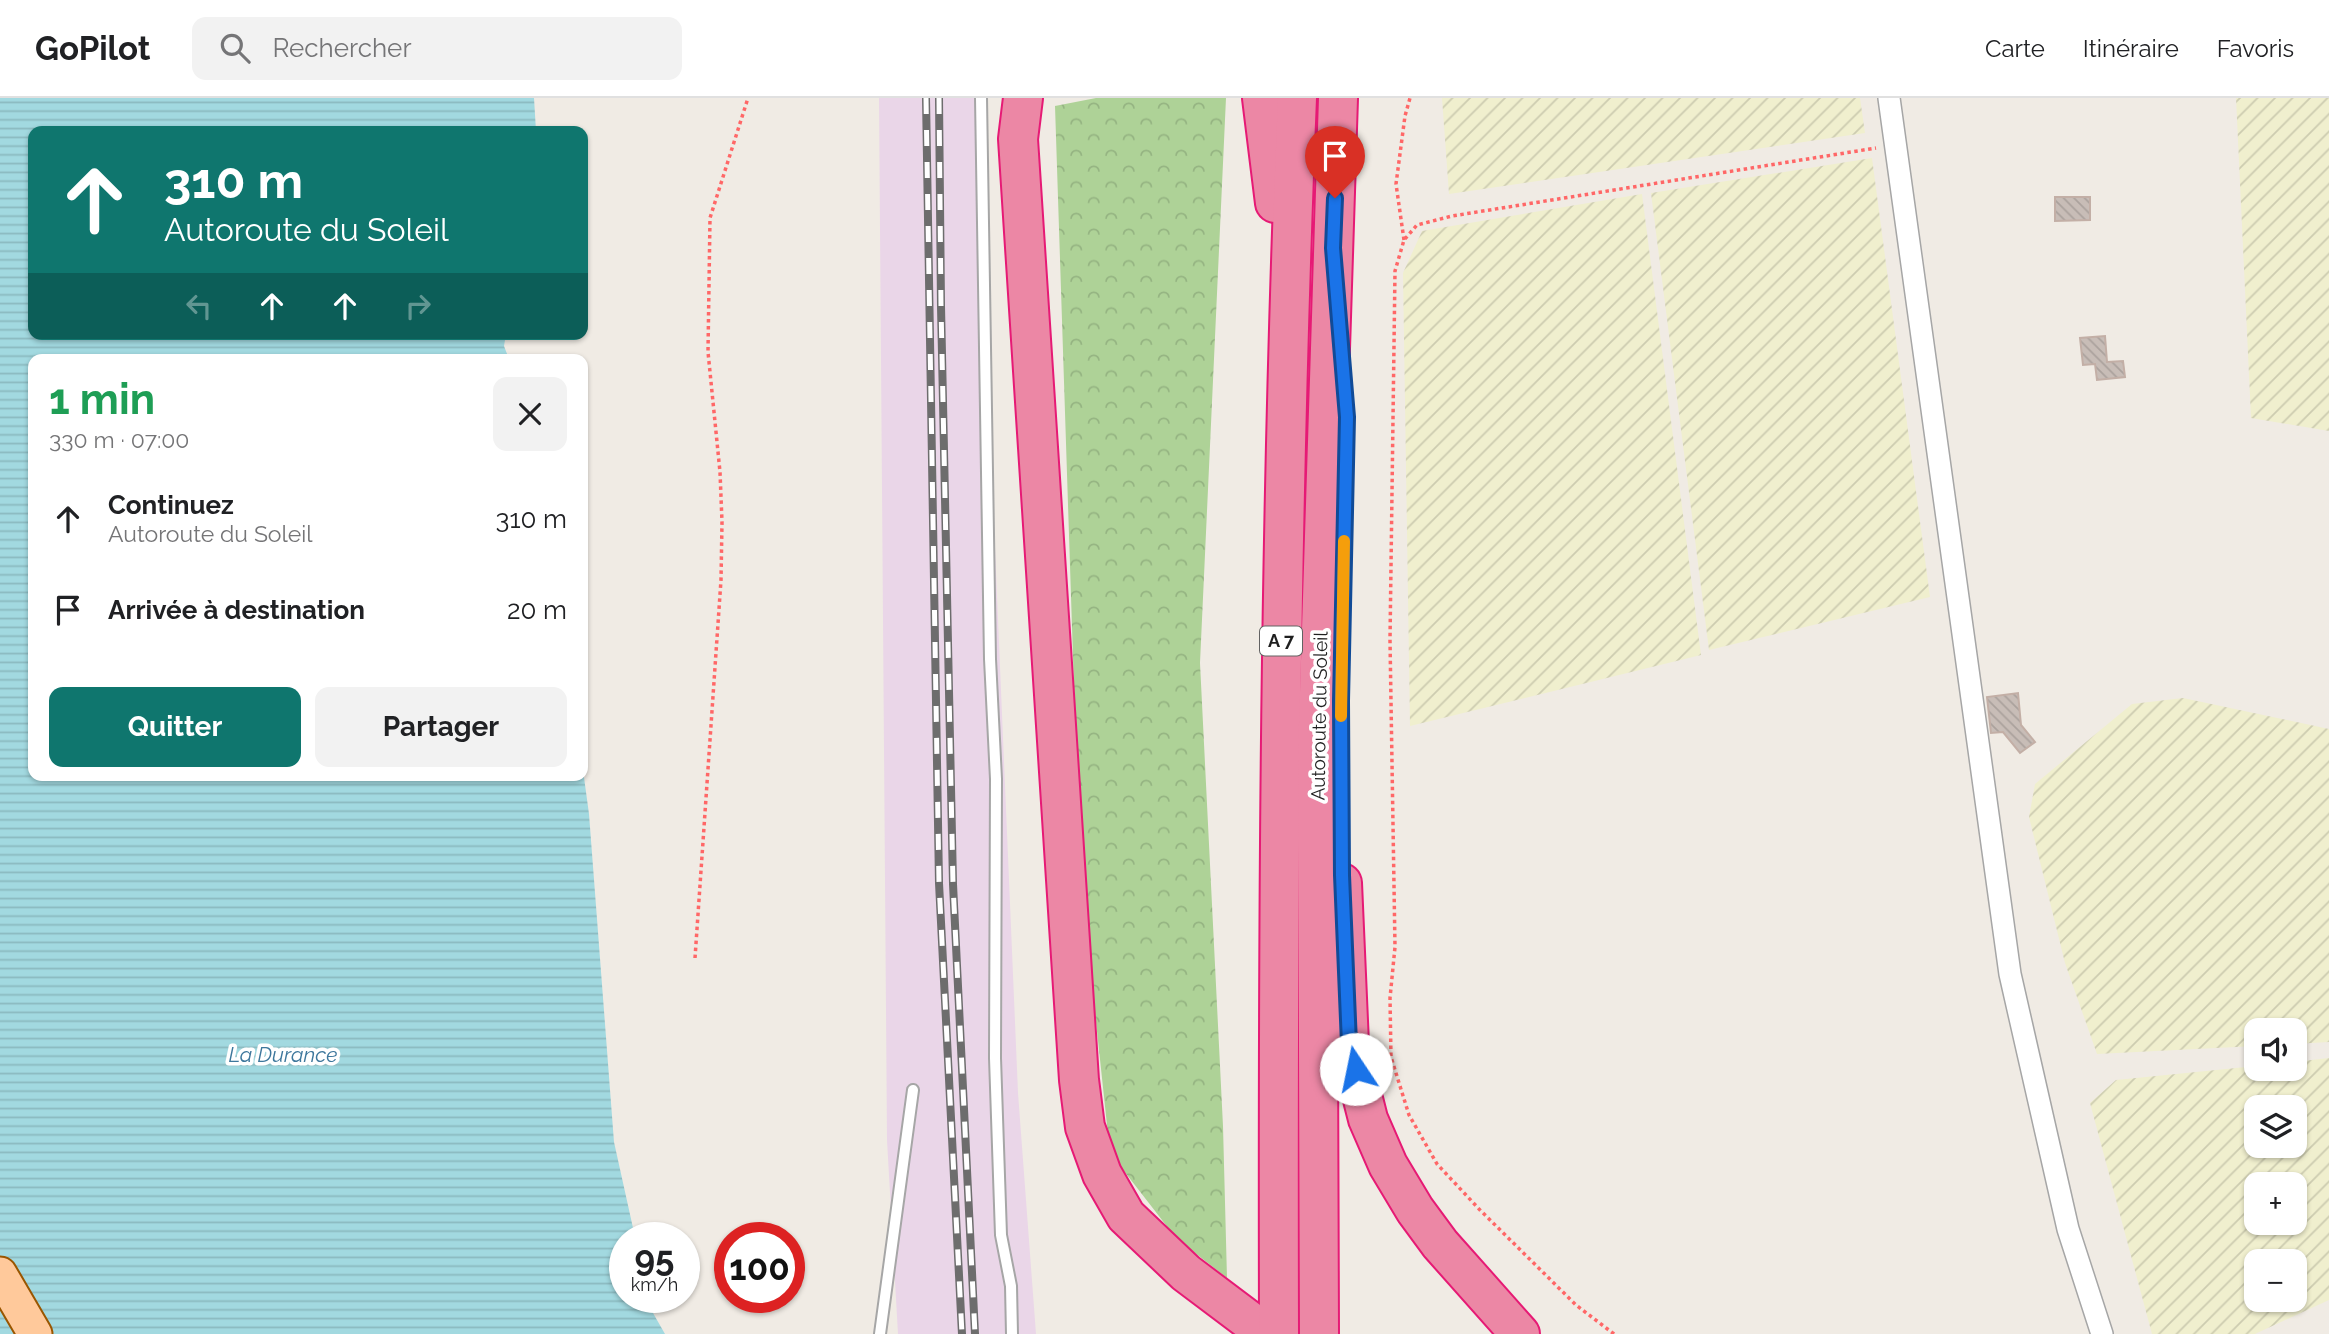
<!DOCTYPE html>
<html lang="fr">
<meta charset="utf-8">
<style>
:root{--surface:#fff;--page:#f2f2f2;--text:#202124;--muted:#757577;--line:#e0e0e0;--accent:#0f766e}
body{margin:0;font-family:Raleway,sans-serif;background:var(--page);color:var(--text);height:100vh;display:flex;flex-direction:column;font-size:26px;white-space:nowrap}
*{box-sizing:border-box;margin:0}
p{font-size:23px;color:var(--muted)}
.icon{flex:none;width:38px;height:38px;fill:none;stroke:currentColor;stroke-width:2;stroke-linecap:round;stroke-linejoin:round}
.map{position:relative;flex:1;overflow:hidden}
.side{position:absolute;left:28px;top:256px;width:560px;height:427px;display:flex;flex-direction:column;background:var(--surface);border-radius:14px;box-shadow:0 2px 5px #0004}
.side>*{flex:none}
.hud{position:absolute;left:28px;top:28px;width:560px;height:214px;border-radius:14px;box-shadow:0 2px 5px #0004;background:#0f766e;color:#fff;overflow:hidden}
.fabs{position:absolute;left:2244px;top:920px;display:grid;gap:14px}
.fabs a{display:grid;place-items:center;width:63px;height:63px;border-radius:14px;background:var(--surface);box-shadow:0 2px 5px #0004;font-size:35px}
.speed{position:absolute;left:609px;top:1124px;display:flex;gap:14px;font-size:35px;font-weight:700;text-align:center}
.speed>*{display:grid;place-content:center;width:91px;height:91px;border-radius:50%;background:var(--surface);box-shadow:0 2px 5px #0004;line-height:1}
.speed small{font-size:18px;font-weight:400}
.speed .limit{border:10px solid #d22;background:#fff;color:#111}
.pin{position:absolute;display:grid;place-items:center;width:60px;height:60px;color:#fff;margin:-72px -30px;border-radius:50% 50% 50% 0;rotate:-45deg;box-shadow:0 0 7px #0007}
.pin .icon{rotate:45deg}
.me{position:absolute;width:77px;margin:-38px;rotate:349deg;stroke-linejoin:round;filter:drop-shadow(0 0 5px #0008)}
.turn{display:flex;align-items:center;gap:24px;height:147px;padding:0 21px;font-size:32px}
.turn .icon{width:91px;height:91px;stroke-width:2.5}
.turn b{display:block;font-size:49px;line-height:60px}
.lanes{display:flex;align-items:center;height:66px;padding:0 21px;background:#0003;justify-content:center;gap:35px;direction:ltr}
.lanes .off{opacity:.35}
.round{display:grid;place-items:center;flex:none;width:74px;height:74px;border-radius:14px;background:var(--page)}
.summary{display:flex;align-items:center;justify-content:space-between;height:119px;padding:0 21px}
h1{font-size:42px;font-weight:700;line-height:52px;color:#1e9e55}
.cta{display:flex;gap:14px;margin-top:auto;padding:14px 21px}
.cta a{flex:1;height:80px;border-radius:14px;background:var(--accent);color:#fff;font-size:28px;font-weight:700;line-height:80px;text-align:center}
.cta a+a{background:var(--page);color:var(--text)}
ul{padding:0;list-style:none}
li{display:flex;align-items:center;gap:21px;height:91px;padding:0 21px}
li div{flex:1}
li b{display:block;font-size:26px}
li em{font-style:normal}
header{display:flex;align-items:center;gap:42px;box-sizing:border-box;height:98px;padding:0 35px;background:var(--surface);border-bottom:2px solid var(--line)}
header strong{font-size:33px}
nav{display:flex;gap:38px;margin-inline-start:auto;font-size:24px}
.search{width:490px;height:63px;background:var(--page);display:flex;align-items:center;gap:18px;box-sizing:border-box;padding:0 24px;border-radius:14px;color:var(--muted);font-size:26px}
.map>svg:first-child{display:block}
.railway{fill:#ead6e8}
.farmland{fill:url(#farmland-furrows);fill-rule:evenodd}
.forest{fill:url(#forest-crowns)}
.water{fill:url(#water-rules)}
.building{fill:url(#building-back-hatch);stroke:#c3afa6;stroke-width:2}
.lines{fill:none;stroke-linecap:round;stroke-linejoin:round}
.service-casing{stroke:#a6a6a6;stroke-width:14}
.minor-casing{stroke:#a6a6a6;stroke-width:24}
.primary-casing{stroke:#9a5600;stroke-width:37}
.motorway-casing{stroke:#e61a75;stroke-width:42}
.path{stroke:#ff6767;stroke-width:3.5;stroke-dasharray:3.5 3.5;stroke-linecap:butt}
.service{stroke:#fff;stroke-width:10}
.minor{stroke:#fff;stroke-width:21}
.primary{stroke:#ffc99b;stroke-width:33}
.motorway{stroke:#ec87a5;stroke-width:38}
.rail-casing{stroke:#6d6d6d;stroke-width:8}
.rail{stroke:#fff;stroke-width:5;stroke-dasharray:16;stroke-linecap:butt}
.route-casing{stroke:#114b97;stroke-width:18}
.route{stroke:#1a73e8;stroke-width:12}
.slow{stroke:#f59e0b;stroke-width:12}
.labels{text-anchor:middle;stroke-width:7;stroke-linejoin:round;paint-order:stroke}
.shield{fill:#fff;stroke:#626262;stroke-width:2}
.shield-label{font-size:18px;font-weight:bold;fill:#1f1f1f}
.street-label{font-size:19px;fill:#1f1f1f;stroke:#fff}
.water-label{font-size:21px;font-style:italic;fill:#3d779c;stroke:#fff}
</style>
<header>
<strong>GoPilot</strong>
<div class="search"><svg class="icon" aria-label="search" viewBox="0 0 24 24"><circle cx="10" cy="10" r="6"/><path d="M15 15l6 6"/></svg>Rechercher</div>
<nav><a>Carte</a><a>Itinéraire</a><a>Favoris</a></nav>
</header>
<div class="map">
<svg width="2329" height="1236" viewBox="0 0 2329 1236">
<defs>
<pattern id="farmland-furrows" width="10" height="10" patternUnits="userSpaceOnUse" patternTransform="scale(1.75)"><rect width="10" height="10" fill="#f0efce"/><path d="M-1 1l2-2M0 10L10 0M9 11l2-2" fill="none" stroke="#cdccb0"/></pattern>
<pattern id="forest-crowns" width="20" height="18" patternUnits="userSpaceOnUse" patternTransform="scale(1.75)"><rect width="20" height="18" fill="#aed297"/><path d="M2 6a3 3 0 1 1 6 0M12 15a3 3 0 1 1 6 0" fill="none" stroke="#95b482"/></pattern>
<pattern id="water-rules" width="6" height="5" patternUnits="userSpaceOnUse" patternTransform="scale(1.75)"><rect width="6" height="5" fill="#a2d9e0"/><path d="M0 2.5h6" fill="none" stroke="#8bbac0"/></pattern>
<pattern id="building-back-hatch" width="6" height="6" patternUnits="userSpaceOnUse" patternTransform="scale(1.75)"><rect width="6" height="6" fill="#c8bdb7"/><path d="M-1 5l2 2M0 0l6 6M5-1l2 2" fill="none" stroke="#aba29d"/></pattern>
</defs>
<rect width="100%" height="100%" fill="#f0ebe4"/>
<path class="railway" d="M 879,0 L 976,0 L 1018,995 L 1036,1236 L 898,1236 L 887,1042 Z"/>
<g class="farmland">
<path d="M 1442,0 L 1860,0 L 1865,35 L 1449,96 Z"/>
<path d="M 2236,0 L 2329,0 L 2329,333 L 2251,320 Z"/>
<path d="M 1872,60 L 1930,499 L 1709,552 L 1651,95 Z"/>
<path d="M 1642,96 L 1701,557 L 1410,628 L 1403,175 L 1422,133 Z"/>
<path d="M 2183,600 L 2329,631 L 2329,944 L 2294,946 L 2294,933 L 2256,933 L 2256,948 L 2097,956 L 2065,865 L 2029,719 L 2035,686 L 2132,606 Z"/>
<path d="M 2329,960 L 2329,1202 L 2255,1236 L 2152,1236 L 2090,1005 L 2116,982 L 2256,968 L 2256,971 L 2294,971 L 2294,964 ZM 2256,1010 L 2294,1010 L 2294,1048 L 2256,1048 ZM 2256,1087 L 2294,1087 L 2294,1125 L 2256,1125 ZM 2256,1164 L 2294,1164 L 2294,1202 L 2256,1202 Z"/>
</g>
<path class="forest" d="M 1096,0 L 1226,0 L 1200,565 L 1223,1028 L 1227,1180 L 1176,1140 L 1110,1055 L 1080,774 L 1055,8 Z"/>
<path class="water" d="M 0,0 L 534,0 L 536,33 L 33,33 L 33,236 L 506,236 L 504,248 L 509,261 L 33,261 L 33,677 L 583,677 L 583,672 L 589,716 L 614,1044 L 635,1139 L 625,1139 L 625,1199 L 649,1199 L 653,1215 L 665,1236 L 0,1236 Z"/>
<g class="building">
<path d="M 2055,99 L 2090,99 L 2090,122 L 2055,123 Z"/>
<path d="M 2105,238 L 2107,264 L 2123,263 L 2125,279 L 2097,282 L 2095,266 L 2083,267 L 2080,240 Z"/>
<path d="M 2018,595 L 2021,627 L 2035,644 L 2020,655 L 2003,634 L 1991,635 L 1987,599 Z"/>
</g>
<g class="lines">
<defs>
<g id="service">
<path d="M 981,0 L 990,561 L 996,681 L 995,960 L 1001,1137 L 1011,1188 L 1012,1236"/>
<path d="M 880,1236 L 913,992"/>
</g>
<path id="minor" d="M 1889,0 L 2010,876 L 2068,1131 L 2102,1236"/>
<path id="primary" d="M 0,1176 L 35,1236"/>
<g id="motorway">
<path d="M 1023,0 L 1018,41 L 1079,982 L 1085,1029 L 1102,1076 L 1126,1118 L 1186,1175 L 1267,1236"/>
<path d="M 1262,0 L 1275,105"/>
<path d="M 1342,785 L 1349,946 L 1368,1021 L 1388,1067 L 1415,1112 L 1440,1146 L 1520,1236"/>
<path d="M 1279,1236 C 1278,824 1280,412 1297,0"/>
<path d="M 1319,1236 L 1317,657 L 1338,0"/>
</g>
</defs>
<use href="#service" class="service-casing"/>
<use href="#minor" class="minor-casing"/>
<use href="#primary" class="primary-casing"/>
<use href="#motorway" class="motorway-casing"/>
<g class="path">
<path d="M 1404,142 L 1396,86 L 1405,18 L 1410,0"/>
<path d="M 695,860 L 721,482 L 722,424 L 720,374 L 708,254 L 710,120 L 748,0"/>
<path d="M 1614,1236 L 1576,1207 L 1480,1112 L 1437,1066 L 1409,1017 L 1391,959 L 1390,900 L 1395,849 L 1390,542 L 1395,173 L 1404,142 L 1417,127 L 1452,118 L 1876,50"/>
</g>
<use href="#service" class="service"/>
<use href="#minor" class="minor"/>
<use href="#primary" class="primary"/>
<use href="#motorway" class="motorway"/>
<defs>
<g id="rail">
<path d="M 926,0 L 939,785 L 962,1236"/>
<path d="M 939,0 L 941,208 L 953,786 L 975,1236"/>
</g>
</defs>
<use href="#rail" class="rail-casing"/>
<use href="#rail" class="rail"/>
</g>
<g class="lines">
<defs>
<path id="route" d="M 1335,100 L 1333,150 L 1347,319 L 1341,603 L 1342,777 L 1349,946 L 1356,971"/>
</defs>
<use href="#route" class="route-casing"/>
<use href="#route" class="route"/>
<path class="slow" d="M 1341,618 L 1344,443"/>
</g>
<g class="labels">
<rect class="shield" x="1260" y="528.5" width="42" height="29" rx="5"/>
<g class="shield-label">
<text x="1281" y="549">A 7</text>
</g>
<g class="street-label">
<text transform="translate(1319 618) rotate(-89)" y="7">Autoroute du Soleil</text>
</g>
<g class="water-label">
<text x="283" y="964">La Durance</text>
</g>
</g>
</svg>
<div class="fabs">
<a><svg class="icon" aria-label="sound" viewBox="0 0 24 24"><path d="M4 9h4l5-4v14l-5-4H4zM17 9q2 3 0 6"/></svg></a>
<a><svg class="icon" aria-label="layers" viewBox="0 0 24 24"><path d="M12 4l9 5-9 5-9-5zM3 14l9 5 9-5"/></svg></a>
<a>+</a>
<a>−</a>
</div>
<div class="speed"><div>95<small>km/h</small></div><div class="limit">100</div></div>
<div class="pin" style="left:1335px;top:100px;background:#d93025"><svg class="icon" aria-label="arrive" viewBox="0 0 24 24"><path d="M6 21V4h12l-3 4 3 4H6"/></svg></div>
<svg class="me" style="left:1356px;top:971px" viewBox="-20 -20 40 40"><circle r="19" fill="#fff"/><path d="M0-13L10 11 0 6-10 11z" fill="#1a73e8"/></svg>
<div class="hud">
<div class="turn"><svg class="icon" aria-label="ahead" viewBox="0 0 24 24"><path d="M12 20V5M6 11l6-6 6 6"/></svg><div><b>310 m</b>Autoroute du Soleil</div></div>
<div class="lanes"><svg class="icon off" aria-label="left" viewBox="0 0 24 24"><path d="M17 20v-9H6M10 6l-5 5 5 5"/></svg><svg class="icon" aria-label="ahead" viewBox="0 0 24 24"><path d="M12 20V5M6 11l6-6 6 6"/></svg><svg class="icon" aria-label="ahead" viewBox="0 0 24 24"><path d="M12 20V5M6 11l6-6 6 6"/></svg><svg class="icon off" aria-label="right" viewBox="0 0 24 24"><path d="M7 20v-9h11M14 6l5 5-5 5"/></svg></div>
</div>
<section class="side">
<div class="summary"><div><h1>1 min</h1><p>330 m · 07:00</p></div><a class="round"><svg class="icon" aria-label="close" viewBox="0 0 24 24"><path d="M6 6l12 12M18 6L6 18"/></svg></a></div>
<ul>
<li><svg class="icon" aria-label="ahead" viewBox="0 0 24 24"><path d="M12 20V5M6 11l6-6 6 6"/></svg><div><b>Continuez</b><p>Autoroute du Soleil</p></div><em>310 m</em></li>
<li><svg class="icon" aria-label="arrive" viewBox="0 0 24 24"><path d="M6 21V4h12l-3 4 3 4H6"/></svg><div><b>Arrivée à destination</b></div><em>20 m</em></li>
</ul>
<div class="cta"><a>Quitter</a><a>Partager</a></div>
</section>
</div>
